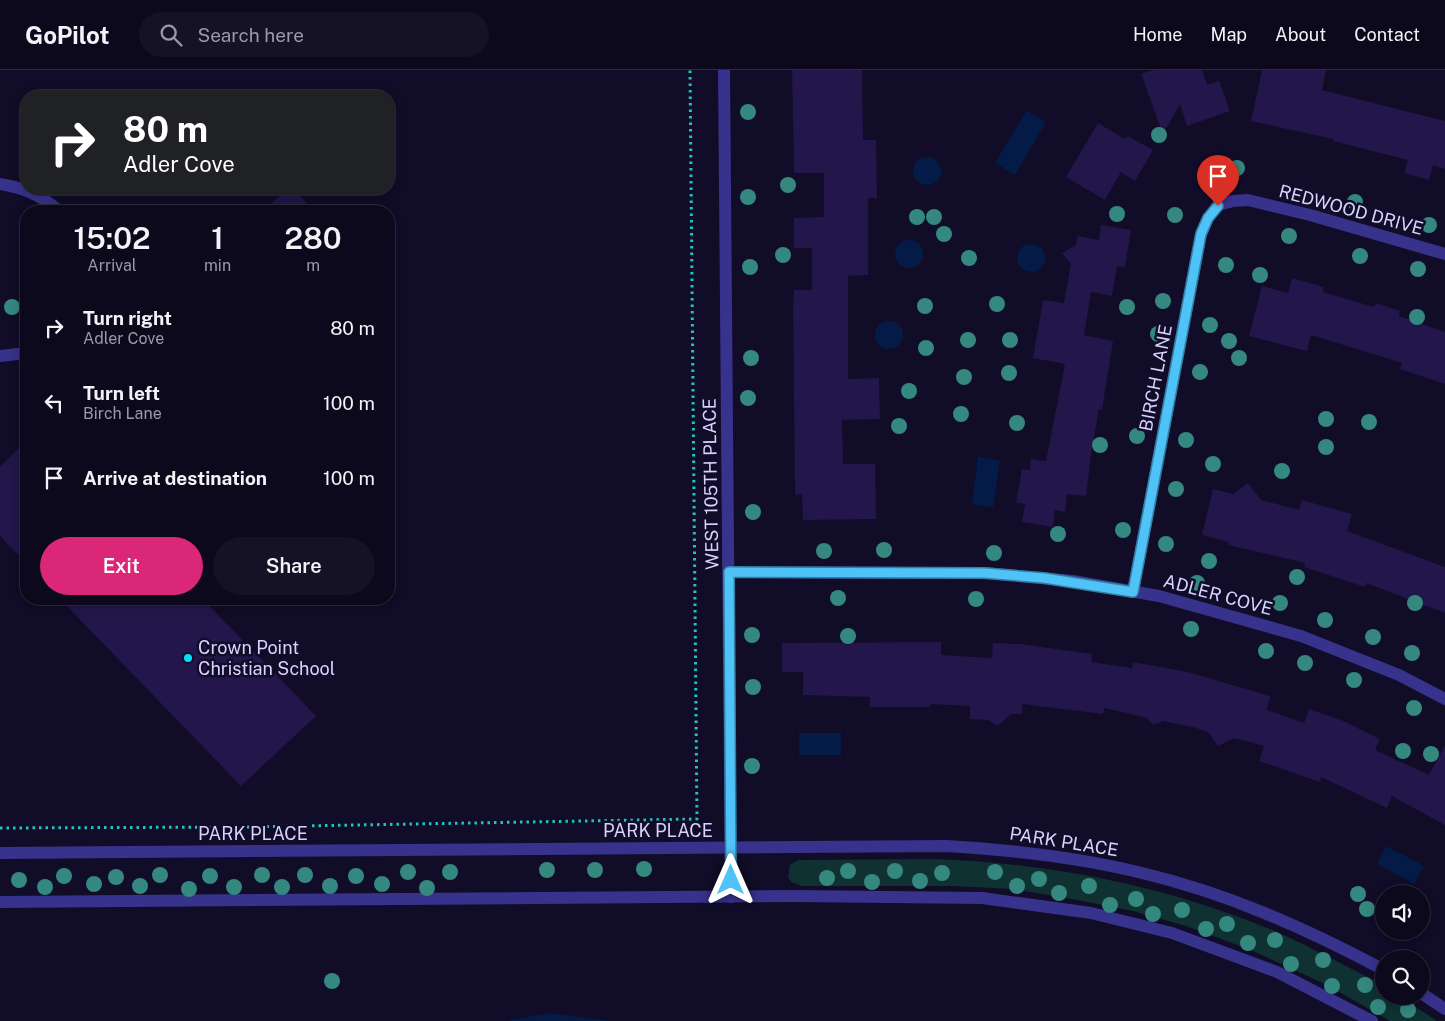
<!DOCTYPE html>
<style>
:root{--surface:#0d091d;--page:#161226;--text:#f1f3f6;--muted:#9a9aa4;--line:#2d2a3b;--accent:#db2777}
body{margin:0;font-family:"Public Sans",sans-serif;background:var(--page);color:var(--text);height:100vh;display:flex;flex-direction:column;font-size:19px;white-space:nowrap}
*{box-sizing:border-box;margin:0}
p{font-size:16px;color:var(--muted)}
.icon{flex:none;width:28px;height:28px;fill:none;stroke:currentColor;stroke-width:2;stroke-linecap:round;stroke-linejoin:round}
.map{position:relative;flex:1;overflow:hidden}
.panel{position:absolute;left:20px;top:135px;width:375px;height:400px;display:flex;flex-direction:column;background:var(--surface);border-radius:20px;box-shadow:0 2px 12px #0003,0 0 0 1px var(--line)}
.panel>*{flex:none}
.banner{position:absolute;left:20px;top:20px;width:375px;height:105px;border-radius:20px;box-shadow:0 2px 12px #0003,0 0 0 1px var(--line);background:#202124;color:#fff;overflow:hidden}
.tools{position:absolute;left:1375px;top:815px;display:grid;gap:10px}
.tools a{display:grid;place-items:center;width:55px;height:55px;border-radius:50%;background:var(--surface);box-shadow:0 2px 12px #0003,0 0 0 1px var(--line);font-size:25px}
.pin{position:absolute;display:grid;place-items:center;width:42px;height:42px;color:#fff;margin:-51px -21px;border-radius:50% 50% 50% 0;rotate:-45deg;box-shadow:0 0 5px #0007}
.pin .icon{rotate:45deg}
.me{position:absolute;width:55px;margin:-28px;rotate:0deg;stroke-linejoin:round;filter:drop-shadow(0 0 4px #0008)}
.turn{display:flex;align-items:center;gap:18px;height:105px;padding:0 20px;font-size:22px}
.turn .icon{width:65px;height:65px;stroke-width:2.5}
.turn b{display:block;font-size:35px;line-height:42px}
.eta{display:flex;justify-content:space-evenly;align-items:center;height:85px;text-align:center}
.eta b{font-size:30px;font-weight:600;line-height:35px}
.button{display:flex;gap:10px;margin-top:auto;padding:10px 20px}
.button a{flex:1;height:58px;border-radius:30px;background:var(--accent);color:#fff;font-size:20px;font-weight:600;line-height:58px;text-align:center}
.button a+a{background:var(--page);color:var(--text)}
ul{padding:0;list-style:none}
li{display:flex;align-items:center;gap:15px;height:75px;padding:0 20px}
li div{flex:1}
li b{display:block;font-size:19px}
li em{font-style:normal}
header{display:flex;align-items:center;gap:30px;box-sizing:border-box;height:70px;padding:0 25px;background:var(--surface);border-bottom:1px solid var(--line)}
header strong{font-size:24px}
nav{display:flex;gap:28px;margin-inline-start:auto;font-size:18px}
.search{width:350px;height:45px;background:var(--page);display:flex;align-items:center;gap:12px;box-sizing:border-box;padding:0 18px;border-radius:28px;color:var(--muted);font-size:19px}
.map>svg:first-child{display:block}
.green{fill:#0f3131}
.water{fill:#041b48}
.building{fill:#22164a}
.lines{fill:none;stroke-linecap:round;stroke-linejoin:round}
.path{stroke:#21c4be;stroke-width:3;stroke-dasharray:2.5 4;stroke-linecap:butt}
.minor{stroke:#37328b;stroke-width:12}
.tree{fill:#348880}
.route-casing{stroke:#337fa1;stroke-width:12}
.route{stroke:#4fc3f7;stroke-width:9}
.poi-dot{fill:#00ddfd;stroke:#110c27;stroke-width:2}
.labels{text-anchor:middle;stroke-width:5;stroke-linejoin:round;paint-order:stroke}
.street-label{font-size:18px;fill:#d8d2ff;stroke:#110c27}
.poi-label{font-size:18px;fill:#d8d2ff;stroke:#110c27;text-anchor:start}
</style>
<header>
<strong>GoPilot</strong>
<div class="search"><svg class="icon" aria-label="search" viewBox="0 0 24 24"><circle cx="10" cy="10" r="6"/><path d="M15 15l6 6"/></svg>Search here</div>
<nav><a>Home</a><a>Map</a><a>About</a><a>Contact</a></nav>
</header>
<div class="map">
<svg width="1445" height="951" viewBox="0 0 1445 951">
<rect width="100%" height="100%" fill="#110c27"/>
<path class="green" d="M 933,789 C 1051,793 1167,816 1277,862 C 1311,877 1343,895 1376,911 L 1384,916 L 1384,926 L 1399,926 L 1437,951 L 1390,951 L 1327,915 L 1251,880 L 1186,856 L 1133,841 L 1067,828 L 1011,819 L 953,816 L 802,816 L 791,812 L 788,807 L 790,795 L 798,790 Z"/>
<g class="water">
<path d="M 1027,40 L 1046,52 L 1015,105 L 995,93 Z"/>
<circle cx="927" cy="101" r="14"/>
<circle cx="909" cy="184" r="14"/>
<circle cx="1031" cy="188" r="14"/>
<circle cx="889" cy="265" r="14"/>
<path d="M 978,387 L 1000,390 L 993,438 L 972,434 Z"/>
<rect x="799" y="663" width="42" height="22"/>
<path d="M 1386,776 L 1424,796 L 1414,814 L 1377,794 Z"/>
<path d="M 548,943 L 610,951 L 507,951 Z"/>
</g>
<g class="building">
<path d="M 792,0 L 862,0 L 863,70 L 876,70 L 877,128 L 868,128 L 868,205 L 848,206 L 848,309 L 879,308 L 880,349 L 842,350 L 843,394 L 875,394 L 876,449 L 803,450 L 802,424 L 795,425 L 793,234 L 794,220 L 812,220 L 812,178 L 794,178 L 794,148 L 824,147 L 824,103 L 794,103 Z"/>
<path d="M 1153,0 L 1202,0 L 1207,15 L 1219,11 L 1230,41 L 1187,56 L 1180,34 L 1163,64 L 1141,4 Z"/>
<path d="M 1262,0 L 1326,0 L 1322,20 L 1445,51 L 1445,99 L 1433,95 L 1429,110 L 1404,103 L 1408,90 L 1333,71 L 1333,69 L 1251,51 Z"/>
<path d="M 1098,53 L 1125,69 L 1128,66 L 1153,80 L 1135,111 L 1121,102 L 1105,130 L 1066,107 Z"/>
<path d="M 287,119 L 293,119 L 314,141 L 263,141 Z"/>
<path d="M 1101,155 L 1131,160 L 1125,197 L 1117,196 L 1112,226 L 1091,222 L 1084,265 L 1113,271 L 1102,340 L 1099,339 L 1091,385 L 1086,426 L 1067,424 L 1065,442 L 1055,440 L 1053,457 L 1022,452 L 1025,434 L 1016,433 L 1022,399 L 1030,400 L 1031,389 L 1046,391 L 1065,294 L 1033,288 L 1043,230 L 1064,233 L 1071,194 L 1062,183 L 1076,175 L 1077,166 L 1099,170 Z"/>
<path d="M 1292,208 L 1324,217 L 1323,222 L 1374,237 L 1376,233 L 1400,241 L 1399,246 L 1445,262 L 1445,314 L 1400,299 L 1402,293 L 1311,265 L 1307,281 L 1249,266 L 1262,216 L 1288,223 Z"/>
<path d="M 26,371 L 26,493 L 0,466 L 0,397 Z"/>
<path d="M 1248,413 L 1261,430 L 1299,440 L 1302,430 L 1352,444 L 1347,461 L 1445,497 L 1445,543 L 1366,513 L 1365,517 L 1304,497 L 1305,493 L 1228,475 L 1229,472 L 1202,465 L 1213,419 L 1233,424 Z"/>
<path d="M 60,529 L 203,529 L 316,646 L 241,716 Z"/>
<path d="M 941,572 L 941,585 L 992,588 L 993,573 L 1021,574 L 1092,584 L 1091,592 L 1132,598 L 1133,592 L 1188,602 L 1270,626 L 1267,640 L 1304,653 L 1309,639 L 1341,650 L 1380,669 L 1375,680 L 1429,705 L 1445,675 L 1445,755 L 1392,726 L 1387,738 L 1321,707 L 1320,712 L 1259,691 L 1264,676 L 1234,668 L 1218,676 L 1208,662 L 1193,657 L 1163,651 L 1153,655 L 1147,648 L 1104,638 L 1103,644 L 1022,634 L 1022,644 L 1011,644 L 998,656 L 988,650 L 970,649 L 970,636 L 930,634 L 930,637 L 870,637 L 870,627 L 803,625 L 803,602 L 782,602 L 782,573 Z"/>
</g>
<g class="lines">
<path class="path" d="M 0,758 L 243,757 L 697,749 L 690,0"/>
<g class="minor">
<path d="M 724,0 L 731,827"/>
<path d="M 0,114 C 24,118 41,125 59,141"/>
<path d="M 0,286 L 26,283"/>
<path d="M 729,502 L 985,503 L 1073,511 L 1159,526 L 1301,566 L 1399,605 L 1445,629"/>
<path d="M 1133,521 L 1201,164 L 1208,148 L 1218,135 L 1233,131 L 1248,130 L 1310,145 L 1445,184"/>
<path d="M 0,783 L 947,776 C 1013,780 1078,787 1142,803 C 1227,823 1307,859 1384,900"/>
<path d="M 0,832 L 793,826 L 982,828 L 1091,843 L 1172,863 L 1277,902 L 1372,951"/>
<path d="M 1421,923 L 1445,939"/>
</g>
</g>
<g class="tree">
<circle cx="748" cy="42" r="8"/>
<circle cx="1159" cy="65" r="8"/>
<circle cx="1237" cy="98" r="8"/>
<circle cx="788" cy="115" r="8"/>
<circle cx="748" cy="127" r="8"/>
<circle cx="1355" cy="132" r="8"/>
<circle cx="1117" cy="144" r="8"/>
<circle cx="1175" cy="145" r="8"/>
<circle cx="917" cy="147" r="8"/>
<circle cx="934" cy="147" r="8"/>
<circle cx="1429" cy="155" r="8"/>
<circle cx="944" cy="164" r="8"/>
<circle cx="1289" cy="166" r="8"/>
<circle cx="783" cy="185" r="8"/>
<circle cx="1360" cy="186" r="8"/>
<circle cx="969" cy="188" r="8"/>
<circle cx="1226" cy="195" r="8"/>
<circle cx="750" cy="197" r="8"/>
<circle cx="1418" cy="199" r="8"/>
<circle cx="1260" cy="205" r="8"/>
<circle cx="1163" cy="231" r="8"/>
<circle cx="997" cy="234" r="8"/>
<circle cx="925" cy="236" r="8"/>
<circle cx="12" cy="237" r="8"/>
<circle cx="1127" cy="237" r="8"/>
<circle cx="1417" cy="247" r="8"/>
<circle cx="1210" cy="255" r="8"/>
<circle cx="1158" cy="264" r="8"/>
<circle cx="968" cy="270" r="8"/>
<circle cx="1010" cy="270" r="8"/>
<circle cx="1229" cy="271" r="8"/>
<circle cx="926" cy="278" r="8"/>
<circle cx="751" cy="288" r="8"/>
<circle cx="1239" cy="288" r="8"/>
<circle cx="1200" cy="302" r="8"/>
<circle cx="1009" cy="303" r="8"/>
<circle cx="964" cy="307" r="8"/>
<circle cx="909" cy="321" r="8"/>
<circle cx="748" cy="328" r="8"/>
<circle cx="961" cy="344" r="8"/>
<circle cx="1326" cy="349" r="8"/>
<circle cx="1369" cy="352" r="8"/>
<circle cx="1017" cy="353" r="8"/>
<circle cx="899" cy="356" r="8"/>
<circle cx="1137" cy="366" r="8"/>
<circle cx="1186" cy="370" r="8"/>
<circle cx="1100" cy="375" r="8"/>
<circle cx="1326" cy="377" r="8"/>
<circle cx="1213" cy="394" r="8"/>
<circle cx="1282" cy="401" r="8"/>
<circle cx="1176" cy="419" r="8"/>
<circle cx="753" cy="442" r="8"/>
<circle cx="1123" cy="460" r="8"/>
<circle cx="1058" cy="464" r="8"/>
<circle cx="1166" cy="474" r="8"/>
<circle cx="884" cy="480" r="8"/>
<circle cx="824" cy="481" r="8"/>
<circle cx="994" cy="483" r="8"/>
<circle cx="1209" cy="491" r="8"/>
<circle cx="1297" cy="507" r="8"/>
<circle cx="1197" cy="513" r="8"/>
<circle cx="838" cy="528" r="8"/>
<circle cx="976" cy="529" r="8"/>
<circle cx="1280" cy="533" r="8"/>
<circle cx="1415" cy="533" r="8"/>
<circle cx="1325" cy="550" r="8"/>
<circle cx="1191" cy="559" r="8"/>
<circle cx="752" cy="565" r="8"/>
<circle cx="848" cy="566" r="8"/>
<circle cx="1373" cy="567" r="8"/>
<circle cx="1266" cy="581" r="8"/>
<circle cx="1412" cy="583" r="8"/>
<circle cx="1305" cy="593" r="8"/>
<circle cx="1354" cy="610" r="8"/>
<circle cx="753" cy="617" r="8"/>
<circle cx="1414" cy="638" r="8"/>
<circle cx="1403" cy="681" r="8"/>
<circle cx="1431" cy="684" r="8"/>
<circle cx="752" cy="696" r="8"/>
<circle cx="644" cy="799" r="8"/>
<circle cx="547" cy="800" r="8"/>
<circle cx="595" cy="800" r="8"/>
<circle cx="848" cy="801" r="8"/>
<circle cx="895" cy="801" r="8"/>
<circle cx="408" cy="802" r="8"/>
<circle cx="450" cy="802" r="8"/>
<circle cx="995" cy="802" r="8"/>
<circle cx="942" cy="803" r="8"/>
<circle cx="160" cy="805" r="8"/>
<circle cx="262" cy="805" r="8"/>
<circle cx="305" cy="805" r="8"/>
<circle cx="64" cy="806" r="8"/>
<circle cx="210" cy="806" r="8"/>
<circle cx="356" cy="806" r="8"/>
<circle cx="116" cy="807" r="8"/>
<circle cx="827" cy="808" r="8"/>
<circle cx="1039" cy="809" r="8"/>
<circle cx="19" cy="810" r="8"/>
<circle cx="920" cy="811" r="8"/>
<circle cx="872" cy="812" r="8"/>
<circle cx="94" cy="814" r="8"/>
<circle cx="382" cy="814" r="8"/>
<circle cx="140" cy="816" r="8"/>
<circle cx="330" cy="816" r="8"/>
<circle cx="1017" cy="816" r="8"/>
<circle cx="1089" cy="816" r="8"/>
<circle cx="45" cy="817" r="8"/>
<circle cx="234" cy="817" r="8"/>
<circle cx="282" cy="817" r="8"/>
<circle cx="427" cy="818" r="8"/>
<circle cx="189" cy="819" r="8"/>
<circle cx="1059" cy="823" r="8"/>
<circle cx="1358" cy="824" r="8"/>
<circle cx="1136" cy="829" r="8"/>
<circle cx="1110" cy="835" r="8"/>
<circle cx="1367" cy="839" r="8"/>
<circle cx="1182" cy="840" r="8"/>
<circle cx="1153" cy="844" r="8"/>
<circle cx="1227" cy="854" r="8"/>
<circle cx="1206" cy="859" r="8"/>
<circle cx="1275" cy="870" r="8"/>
<circle cx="1248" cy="873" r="8"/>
<circle cx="1323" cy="890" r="8"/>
<circle cx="1291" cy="894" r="8"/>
<circle cx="332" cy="911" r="8"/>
<circle cx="1365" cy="915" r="8"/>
<circle cx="1332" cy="916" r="8"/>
<circle cx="1378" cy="937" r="8"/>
<circle cx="1408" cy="940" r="8"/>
</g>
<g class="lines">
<defs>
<path id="route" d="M 731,810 L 729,502 L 984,503 L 1044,508 L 1133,522 L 1201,164 L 1208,148 L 1218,136"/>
</defs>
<use href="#route" class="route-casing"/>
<use href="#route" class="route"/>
</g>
<circle class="poi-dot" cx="188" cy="588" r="5"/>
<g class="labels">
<g class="street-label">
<text transform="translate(1351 140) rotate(15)" y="6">REDWOOD DRIVE</text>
<text transform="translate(1156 308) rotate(-79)" y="6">BIRCH LANE</text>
<text transform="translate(711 414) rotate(-91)" y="6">WEST 105TH PLACE</text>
<text transform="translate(1218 525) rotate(15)" y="6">ADLER COVE</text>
<text x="658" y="767">PARK PLACE</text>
<text x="253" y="770">PARK PLACE</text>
<text transform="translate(1064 772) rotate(9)" y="6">PARK PLACE</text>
</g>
<g class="poi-label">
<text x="198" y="584">Crown Point<tspan x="198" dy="21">Christian School</tspan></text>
</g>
</g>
</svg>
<div class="tools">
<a><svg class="icon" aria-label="sound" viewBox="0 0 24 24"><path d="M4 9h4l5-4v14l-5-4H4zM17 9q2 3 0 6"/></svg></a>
<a><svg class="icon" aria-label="search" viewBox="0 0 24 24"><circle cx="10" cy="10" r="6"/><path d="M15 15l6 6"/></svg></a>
</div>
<div class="pin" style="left:1218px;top:136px;background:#d93025"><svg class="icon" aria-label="arrive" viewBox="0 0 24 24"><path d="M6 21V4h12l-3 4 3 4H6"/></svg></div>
<svg class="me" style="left:731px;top:810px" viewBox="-20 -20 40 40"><path d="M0-17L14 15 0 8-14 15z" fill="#4fc3f7" stroke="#fff" stroke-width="4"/></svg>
<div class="banner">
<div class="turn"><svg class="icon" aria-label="right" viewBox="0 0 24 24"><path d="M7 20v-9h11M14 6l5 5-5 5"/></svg><div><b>80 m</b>Adler Cove</div></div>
</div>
<section class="panel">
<div class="eta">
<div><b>15:02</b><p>Arrival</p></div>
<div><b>1</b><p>min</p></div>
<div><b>280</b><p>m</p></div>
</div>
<ul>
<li><svg class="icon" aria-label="right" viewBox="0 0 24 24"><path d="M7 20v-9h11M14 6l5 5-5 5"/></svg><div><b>Turn right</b><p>Adler Cove</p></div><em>80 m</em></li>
<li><svg class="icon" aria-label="left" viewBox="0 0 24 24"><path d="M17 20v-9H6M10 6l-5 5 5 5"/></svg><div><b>Turn left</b><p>Birch Lane</p></div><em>100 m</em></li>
<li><svg class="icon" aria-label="arrive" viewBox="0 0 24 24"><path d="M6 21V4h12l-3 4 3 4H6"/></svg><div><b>Arrive at destination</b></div><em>100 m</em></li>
</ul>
<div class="button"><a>Exit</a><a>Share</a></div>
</section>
</div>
